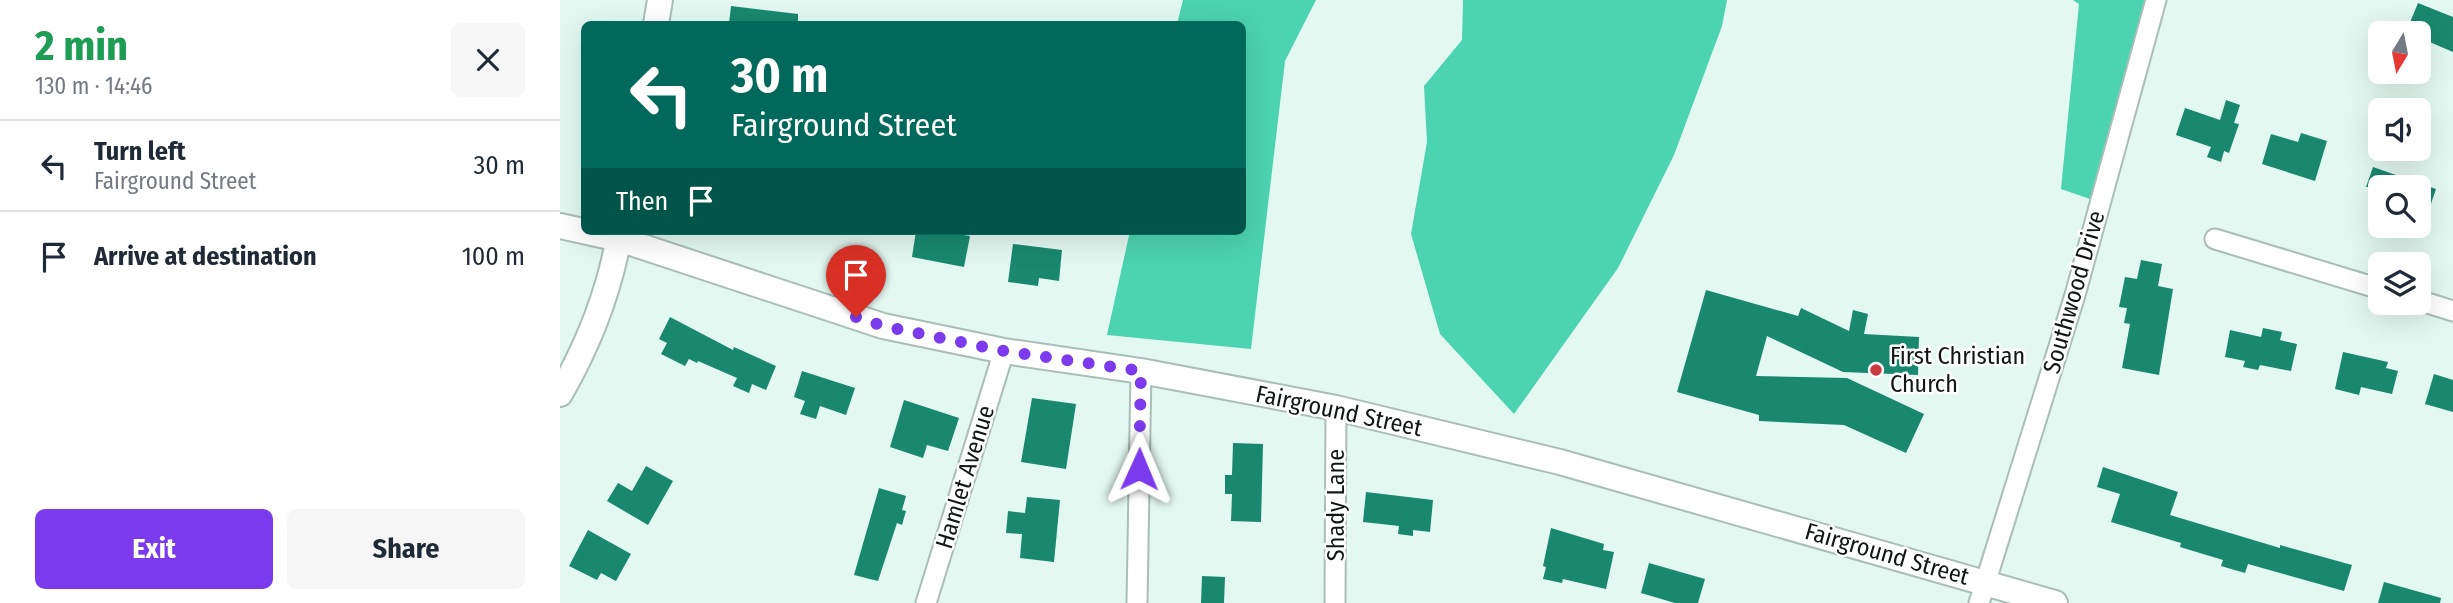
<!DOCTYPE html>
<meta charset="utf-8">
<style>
:root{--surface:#fff;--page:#f6f6f7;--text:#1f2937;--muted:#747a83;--line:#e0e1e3;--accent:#7c3aed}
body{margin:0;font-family:"Fira Sans Condensed",sans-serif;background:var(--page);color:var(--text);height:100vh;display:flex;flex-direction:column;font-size:26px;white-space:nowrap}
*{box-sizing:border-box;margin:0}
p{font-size:23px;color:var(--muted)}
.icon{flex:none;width:38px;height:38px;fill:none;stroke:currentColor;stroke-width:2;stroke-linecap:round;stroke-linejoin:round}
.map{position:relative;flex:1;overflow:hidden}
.panel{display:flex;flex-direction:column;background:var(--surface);width:560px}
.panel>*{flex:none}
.top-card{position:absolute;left:21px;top:21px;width:665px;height:214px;border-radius:10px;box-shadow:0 7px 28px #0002;background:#00695c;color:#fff;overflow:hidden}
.needle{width:46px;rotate:190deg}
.tools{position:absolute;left:1808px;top:21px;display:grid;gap:14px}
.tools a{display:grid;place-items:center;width:63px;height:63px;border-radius:10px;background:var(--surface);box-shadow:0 7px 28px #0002;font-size:35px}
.pin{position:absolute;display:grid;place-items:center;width:60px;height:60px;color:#fff;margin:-72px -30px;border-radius:50% 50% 50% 0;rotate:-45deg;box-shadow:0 0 7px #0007}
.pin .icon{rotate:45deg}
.me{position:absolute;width:77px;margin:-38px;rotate:1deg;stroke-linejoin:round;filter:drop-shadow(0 0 5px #0008)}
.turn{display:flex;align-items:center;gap:24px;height:147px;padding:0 35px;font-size:32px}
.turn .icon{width:91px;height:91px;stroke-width:2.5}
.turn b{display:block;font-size:49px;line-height:60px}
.then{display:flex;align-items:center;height:66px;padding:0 35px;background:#0003;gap:14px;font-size:26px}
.round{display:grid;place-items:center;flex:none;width:74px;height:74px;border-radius:10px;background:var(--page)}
.headline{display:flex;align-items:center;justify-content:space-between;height:119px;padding:0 35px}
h1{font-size:42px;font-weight:700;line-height:52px;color:#1e9e55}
.primary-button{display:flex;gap:14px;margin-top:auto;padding:14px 35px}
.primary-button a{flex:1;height:80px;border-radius:10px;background:var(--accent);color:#fff;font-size:28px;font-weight:700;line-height:80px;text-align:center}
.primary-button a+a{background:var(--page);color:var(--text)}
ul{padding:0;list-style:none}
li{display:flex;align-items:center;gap:21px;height:91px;padding:0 35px;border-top:2px solid var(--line)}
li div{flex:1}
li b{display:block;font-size:26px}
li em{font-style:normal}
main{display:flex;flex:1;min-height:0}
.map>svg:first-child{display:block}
.forest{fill:#4cd3b0}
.building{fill:#19886f}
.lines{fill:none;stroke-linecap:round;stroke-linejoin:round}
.minor-casing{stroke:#a9beb6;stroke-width:23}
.tertiary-casing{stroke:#a9beb6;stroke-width:28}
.minor{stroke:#fff;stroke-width:19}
.tertiary{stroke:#fff;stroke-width:24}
.route{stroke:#7c3aed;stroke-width:12;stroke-dasharray:0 21.6}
.poi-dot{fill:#ca3a41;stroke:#fff;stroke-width:2.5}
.labels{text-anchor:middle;stroke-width:5;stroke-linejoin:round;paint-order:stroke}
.street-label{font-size:24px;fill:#101715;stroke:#fff}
.poi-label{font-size:24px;fill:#101715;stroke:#fff;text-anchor:start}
</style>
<main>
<section class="panel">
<div class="headline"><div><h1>2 min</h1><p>130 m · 14:46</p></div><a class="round"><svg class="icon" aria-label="close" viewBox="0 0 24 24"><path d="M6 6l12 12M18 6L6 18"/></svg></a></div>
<ul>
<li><svg class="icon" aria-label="left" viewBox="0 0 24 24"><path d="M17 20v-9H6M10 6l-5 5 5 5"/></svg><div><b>Turn left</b><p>Fairground Street</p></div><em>30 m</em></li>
<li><svg class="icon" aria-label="arrive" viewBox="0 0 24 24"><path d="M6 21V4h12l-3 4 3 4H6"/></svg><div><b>Arrive at destination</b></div><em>100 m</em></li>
</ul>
<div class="primary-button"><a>Exit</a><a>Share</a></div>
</section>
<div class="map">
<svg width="1893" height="603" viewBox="0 0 1893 603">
<rect width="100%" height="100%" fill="#e2f8f0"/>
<g class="forest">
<path d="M 623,0 L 756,0 L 725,61 L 691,349 L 547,335 L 570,231 L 682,231 L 682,24 L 617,24 Z"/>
<path d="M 903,0 L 1167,0 L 1162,26 L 1114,155 L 1058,268 L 954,414 L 880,334 L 851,234 L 867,142 L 864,86 L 902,40 Z"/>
<path d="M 1513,0 L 1585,0 L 1530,199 L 1501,189 L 1519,4 Z"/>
</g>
<g class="building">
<path d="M 1858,3 L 1893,17 L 1893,52 L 1858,37 L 1858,33 L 1846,32 Z"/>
<path d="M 171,6 L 238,14 L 238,24 L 169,24 Z"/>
<path d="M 1666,100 L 1680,105 L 1674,123 L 1679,124 L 1669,153 L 1664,151 L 1661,162 L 1647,157 L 1651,147 L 1616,135 L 1625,108 L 1660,120 Z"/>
<path d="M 1741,133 L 1767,141 L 1755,181 L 1702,164 L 1711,134 L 1738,142 Z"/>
<path d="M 1813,167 L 1876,189 L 1861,233 L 1858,232 L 1858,187 L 1806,187 Z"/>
<path d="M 356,231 L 379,231 L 410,236 L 404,267 L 352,257 Z"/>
<path d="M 453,244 L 502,250 L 499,281 L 479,278 L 478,286 L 448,282 Z"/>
<path d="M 1581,260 L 1602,264 L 1598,286 L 1613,289 L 1599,375 L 1562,368 L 1570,324 L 1564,323 L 1567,308 L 1559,307 L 1565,277 L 1577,279 Z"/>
<path d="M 1146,290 L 1238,316 L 1241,308 L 1289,331 L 1293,310 L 1308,314 L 1304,334 L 1359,337 L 1358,375 L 1283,372 L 1207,336 L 1196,376 L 1287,378 L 1364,414 L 1346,453 L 1284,425 L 1199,421 L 1199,415 L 1117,392 Z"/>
<path d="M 110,317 L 173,350 L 174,347 L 216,366 L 206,390 L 192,384 L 189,393 L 173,386 L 177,378 L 138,361 L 137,363 L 129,359 L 125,366 L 101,354 L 107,343 L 99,339 Z"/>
<path d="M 1703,328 L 1722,332 L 1720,340 L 1737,344 L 1731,371 L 1700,365 L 1698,370 L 1683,367 L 1685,361 L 1665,357 L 1670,330 L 1701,337 Z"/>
<path d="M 1783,352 L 1828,362 L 1826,368 L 1838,371 L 1832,394 L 1801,387 L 1799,395 L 1775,389 Z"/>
<path d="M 242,371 L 295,388 L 286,415 L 260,406 L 256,419 L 240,414 L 245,401 L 234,397 Z"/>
<path d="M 1874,374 L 1893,380 L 1893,412 L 1865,404 Z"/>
<path d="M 472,398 L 516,404 L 506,469 L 461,462 Z"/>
<path d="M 344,400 L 399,418 L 388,451 L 367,445 L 363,458 L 330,447 Z"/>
<path d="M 673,443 L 703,444 L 701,522 L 671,521 L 672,494 L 665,494 L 665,475 L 672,475 Z"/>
<path d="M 86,466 L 113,481 L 88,525 L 47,501 L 58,483 L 72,491 Z"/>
<path d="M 1543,467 L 1618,492 L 1610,515 L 1720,548 L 1720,545 L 1792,565 L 1784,591 L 1688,564 L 1685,573 L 1661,566 L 1663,560 L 1620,547 L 1621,543 L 1551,522 L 1560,494 L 1537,487 Z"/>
<path d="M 319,488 L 346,496 L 342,510 L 346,511 L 342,525 L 337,523 L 318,581 L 294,575 Z"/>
<path d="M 806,492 L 873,500 L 870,532 L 853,530 L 853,536 L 838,534 L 839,526 L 803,522 Z"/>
<path d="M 467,497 L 500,500 L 494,562 L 460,558 L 462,534 L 446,533 L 448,511 L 465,513 Z"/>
<path d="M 991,528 L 1044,544 L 1043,550 L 1054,552 L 1046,589 L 1003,579 L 1002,583 L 983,579 L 986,567 L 983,566 Z"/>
<path d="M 28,530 L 71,554 L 56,581 L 41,573 L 37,580 L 9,566 Z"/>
<path d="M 1089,563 L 1145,579 L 1138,603 L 1115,603 L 1081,593 Z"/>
<path d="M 642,576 L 665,577 L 664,603 L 641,603 Z"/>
<path d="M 1824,582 L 1881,598 L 1880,603 L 1818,603 Z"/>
</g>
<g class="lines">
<defs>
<g id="minor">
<path d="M 1655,239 L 1820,289"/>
<path d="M 1858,300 L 1893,311"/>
<path d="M 366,603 L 444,351"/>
<path d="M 577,603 L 581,371"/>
<path d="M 775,603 L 776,408"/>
<path d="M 1419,603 L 1515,295 L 1596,0"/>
</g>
<g id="tertiary">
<path d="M 96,24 L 100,0"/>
<path d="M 0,226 L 59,239 L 323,326 L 444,351 L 581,371 L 776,408 L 1000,462 L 1495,603"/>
<path d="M 0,394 C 30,342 50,291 60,231"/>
</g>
</defs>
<use href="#minor" class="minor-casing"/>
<use href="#tertiary" class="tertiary-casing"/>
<use href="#minor" class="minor"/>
<use href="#tertiary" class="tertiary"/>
</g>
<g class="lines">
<path class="route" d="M 296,317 L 323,326 L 444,351 L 581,371 L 579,469"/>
</g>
<circle class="poi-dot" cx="1316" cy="370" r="7"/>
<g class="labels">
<g class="street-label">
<text transform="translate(1514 292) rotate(-74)" y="8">Southwood Drive</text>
<text transform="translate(779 411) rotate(12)" y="8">Fairground Street</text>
<text transform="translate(405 477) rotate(-73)" y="8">Hamlet Avenue</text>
<text transform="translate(776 505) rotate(-90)" y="8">Shady Lane</text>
<text transform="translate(1327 554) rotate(16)" y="8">Fairground Street</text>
</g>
<g class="poi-label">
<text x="1330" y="364">First Christian<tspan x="1330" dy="28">Church</tspan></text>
</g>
</g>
</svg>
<div class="tools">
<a><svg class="needle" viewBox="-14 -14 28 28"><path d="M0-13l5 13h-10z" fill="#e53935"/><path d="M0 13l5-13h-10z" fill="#747a83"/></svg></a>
<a><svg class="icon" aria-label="sound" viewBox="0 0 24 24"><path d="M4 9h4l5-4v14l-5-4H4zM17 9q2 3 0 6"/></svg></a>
<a><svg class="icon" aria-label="search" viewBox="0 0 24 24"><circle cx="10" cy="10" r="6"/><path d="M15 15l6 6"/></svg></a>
<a><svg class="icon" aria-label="layers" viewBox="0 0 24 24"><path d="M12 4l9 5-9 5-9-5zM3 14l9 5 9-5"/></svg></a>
</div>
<div class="pin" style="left:296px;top:317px;background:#d93025"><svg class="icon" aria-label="arrive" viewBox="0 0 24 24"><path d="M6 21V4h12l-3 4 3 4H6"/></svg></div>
<svg class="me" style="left:579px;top:469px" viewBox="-20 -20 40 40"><path d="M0-17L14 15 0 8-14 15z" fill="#7c3aed" stroke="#fff" stroke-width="4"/></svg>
<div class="top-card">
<div class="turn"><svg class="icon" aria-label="left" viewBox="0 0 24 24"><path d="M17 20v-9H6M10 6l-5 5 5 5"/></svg><div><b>30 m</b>Fairground Street</div></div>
<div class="then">Then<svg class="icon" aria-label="arrive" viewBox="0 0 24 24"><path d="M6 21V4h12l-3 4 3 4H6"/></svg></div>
</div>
</div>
</main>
